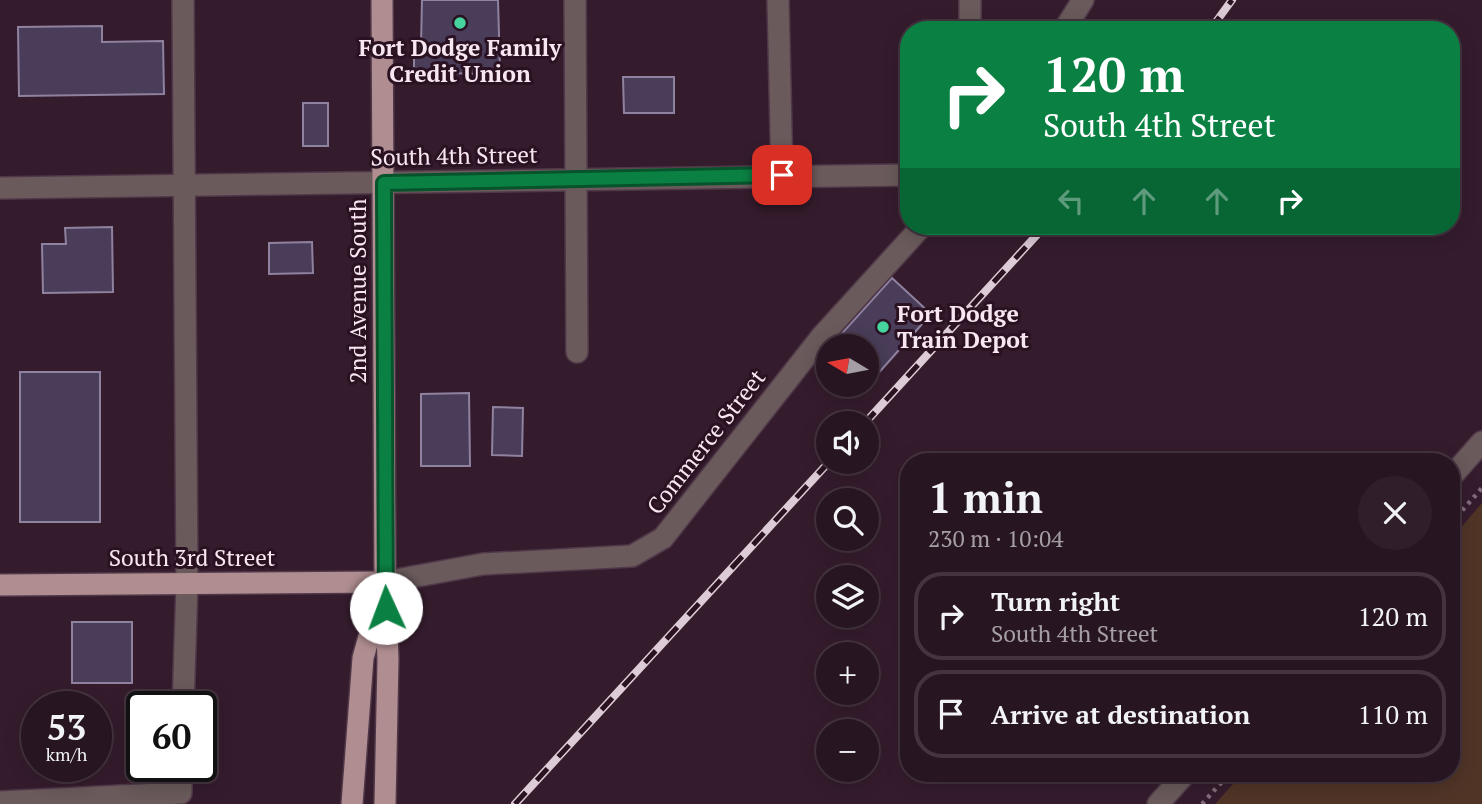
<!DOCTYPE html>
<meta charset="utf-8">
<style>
:root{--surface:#281522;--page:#301e2a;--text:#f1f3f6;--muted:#a59fa5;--line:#443440}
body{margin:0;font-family:"PT Serif",serif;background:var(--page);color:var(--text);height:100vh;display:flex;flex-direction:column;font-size:26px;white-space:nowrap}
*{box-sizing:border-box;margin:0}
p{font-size:23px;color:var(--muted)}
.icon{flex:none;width:38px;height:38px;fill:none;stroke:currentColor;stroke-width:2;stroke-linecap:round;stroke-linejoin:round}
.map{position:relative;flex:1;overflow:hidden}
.drawer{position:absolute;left:900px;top:453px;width:560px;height:329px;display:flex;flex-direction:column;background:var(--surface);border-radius:28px;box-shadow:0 4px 18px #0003,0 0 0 2px var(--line)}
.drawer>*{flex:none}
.top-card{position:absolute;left:900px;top:21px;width:560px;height:214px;border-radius:28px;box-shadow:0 4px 18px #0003,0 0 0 2px var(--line);background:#0b8043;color:#fff;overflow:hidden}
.needle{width:46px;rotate:280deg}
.controls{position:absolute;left:816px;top:334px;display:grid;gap:14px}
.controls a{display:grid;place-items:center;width:63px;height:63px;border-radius:50%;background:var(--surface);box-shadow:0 4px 18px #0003,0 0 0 2px var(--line);font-size:35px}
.speed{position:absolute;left:21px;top:691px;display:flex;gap:14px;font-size:35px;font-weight:700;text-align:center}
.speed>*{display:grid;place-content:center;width:91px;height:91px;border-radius:50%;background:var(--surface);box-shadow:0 4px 18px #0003,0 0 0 2px var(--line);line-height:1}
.speed small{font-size:18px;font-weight:400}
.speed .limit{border:4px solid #111;border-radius:10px;background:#fff;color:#111}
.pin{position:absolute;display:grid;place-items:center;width:60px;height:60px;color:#fff;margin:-30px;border-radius:14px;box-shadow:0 4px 10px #0006}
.me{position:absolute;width:77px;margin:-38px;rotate:358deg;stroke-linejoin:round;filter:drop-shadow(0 0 5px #0008)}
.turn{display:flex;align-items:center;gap:24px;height:147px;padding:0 28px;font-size:32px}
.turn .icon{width:91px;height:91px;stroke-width:2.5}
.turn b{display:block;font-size:49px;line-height:60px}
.lanes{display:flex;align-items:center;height:66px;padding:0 28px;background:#0003;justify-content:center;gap:35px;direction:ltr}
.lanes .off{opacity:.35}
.round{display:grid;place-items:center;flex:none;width:74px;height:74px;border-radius:37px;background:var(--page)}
.head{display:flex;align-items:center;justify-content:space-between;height:119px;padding:0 28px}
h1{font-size:42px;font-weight:600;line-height:52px}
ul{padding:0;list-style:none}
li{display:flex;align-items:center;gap:21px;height:88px;margin:0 14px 10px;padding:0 14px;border:4px solid var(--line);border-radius:28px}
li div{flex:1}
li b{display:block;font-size:26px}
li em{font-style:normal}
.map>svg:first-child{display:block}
.green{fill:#503527}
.building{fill:#493d59;stroke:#8f82a1;stroke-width:2}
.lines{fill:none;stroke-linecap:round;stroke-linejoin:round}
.minor-casing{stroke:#503849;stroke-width:24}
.major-casing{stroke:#503849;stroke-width:24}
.path{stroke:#826c7b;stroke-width:4.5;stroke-dasharray:3.5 5;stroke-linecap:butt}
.minor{stroke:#6a5a5b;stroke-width:21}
.major{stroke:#af8d90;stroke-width:21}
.rail-casing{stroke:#ddcbd7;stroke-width:8}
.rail{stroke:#2a1223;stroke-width:5;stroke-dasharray:16;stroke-linecap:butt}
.route-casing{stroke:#07532c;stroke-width:18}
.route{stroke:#0b8043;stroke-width:12}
.poi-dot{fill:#46d49e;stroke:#2a1223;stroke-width:2.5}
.labels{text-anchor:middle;stroke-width:6;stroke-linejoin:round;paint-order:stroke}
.poi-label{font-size:23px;font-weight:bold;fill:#f8e7f2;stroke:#2a1223}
.street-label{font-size:23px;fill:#f8e7f2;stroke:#2a1223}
</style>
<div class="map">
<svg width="1482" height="804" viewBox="0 0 1482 804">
<rect width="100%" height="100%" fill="#351c2d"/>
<path class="green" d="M 1482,503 L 1482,804 L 1215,804 L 1242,774 L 1451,774 L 1451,539 Z"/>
<g class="building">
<path d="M 422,0 L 498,0 L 500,71 L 481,71 L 481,74 L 414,72 L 414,46 L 421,46 Z"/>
<path d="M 102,26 L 102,42 L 163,41 L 164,94 L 19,96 L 18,27 Z"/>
<path d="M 623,77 L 674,77 L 674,113 L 624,113 Z"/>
<rect x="303" y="103" width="25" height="43"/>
<path d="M 112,227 L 113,292 L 43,293 L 42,244 L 66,244 L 65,228 Z"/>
<path d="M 312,242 L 313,273 L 269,274 L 269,243 Z"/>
<path d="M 892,278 L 931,314 L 875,377 L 866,369 L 866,346 L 842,346 L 835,341 Z"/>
<rect x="20" y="372" width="80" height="150"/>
<path d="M 469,393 L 470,466 L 421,466 L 421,394 Z"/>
<path d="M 493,407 L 523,408 L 522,456 L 492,455 Z"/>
<rect x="72" y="622" width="60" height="61"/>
</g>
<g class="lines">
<defs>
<g id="minor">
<path d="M 183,0 L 187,584 L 183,707"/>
<path d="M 575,0 L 577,352"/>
<path d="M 778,0 L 782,175"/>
<path d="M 970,0 L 970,30"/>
<path d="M 1064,30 L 1083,0"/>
<path d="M 0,188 L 908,175"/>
<path d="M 1451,477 L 1482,442"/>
<path d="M 385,582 L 483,564 L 632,556 L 663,538 L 822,336 L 922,226"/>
<path d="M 0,802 L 181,793 L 181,766"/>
<path d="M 1158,804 L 1185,774"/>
</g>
<g id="major">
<path d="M 382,0 L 385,582 L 388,659 L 385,804"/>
<path d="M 0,585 L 385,582"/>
<path d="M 352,804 L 363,658 L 379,601"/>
</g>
</defs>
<use href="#minor" class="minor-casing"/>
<use href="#major" class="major-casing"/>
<g class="path">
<path d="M 1451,523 L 1482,488"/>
<path d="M 1202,804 L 1229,774"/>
</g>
<use href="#minor" class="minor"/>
<use href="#major" class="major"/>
<defs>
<g id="rail">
<path d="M 1210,30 L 1232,0"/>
<path d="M 864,424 L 1045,226"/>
<path d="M 515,804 L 829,462"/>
</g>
</defs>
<use href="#rail" class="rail-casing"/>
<use href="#rail" class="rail"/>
</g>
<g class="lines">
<defs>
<path id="route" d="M 386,608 L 384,183 L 782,175"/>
</defs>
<use href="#route" class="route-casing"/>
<use href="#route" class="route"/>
</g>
<g class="poi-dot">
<circle cx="460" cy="23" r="7"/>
<circle cx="883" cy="327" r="7"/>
</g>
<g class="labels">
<g class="poi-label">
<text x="460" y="56">Fort Dodge Family<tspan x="460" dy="26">Credit Union</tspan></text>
<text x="897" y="322" text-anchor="start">Fort Dodge<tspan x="897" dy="26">Train Depot</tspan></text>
</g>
<g class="street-label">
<text transform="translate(454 156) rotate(-1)" y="8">South 4th Street</text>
<text transform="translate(358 291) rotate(-90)" y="8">2nd Avenue South</text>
<text transform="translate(706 442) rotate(-52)" y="8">Commerce Street</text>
<text x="192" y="566">South 3rd Street</text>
</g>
</g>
</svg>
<div class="controls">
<a><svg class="needle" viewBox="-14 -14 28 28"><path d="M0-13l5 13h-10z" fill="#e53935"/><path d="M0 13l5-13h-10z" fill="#a59fa5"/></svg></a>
<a><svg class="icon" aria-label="sound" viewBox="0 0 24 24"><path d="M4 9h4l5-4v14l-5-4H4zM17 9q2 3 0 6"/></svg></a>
<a><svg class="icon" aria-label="search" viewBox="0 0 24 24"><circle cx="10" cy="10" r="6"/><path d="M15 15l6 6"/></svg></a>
<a><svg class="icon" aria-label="layers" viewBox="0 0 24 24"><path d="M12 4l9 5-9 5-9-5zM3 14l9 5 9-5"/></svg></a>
<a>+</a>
<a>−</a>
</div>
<div class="speed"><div>53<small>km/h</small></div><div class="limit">60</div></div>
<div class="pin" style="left:782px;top:175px;background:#d93025"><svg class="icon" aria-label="arrive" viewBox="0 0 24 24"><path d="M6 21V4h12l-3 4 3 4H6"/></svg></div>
<svg class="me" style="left:386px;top:608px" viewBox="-20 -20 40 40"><circle r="19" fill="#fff"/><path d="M0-13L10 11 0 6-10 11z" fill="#0b8043"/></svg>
<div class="top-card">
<div class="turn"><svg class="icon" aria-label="right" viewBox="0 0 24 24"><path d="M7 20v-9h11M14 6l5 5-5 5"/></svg><div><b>120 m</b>South 4th Street</div></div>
<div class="lanes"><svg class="icon off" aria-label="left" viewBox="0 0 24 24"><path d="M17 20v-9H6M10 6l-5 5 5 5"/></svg><svg class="icon off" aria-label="ahead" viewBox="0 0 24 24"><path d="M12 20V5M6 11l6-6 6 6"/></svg><svg class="icon off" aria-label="ahead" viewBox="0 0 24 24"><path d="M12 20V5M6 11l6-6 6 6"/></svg><svg class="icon" aria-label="right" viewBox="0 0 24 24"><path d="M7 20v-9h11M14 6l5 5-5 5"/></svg></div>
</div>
<section class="drawer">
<div class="head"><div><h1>1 min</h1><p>230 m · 10:04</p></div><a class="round"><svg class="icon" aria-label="close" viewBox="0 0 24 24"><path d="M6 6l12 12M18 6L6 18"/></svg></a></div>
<ul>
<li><svg class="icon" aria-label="right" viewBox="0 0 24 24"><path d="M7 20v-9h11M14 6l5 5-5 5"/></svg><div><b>Turn right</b><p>South 4th Street</p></div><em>120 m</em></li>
<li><svg class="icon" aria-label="arrive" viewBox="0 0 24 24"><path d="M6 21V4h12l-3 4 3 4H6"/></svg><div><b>Arrive at destination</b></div><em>110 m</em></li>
</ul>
</section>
</div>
